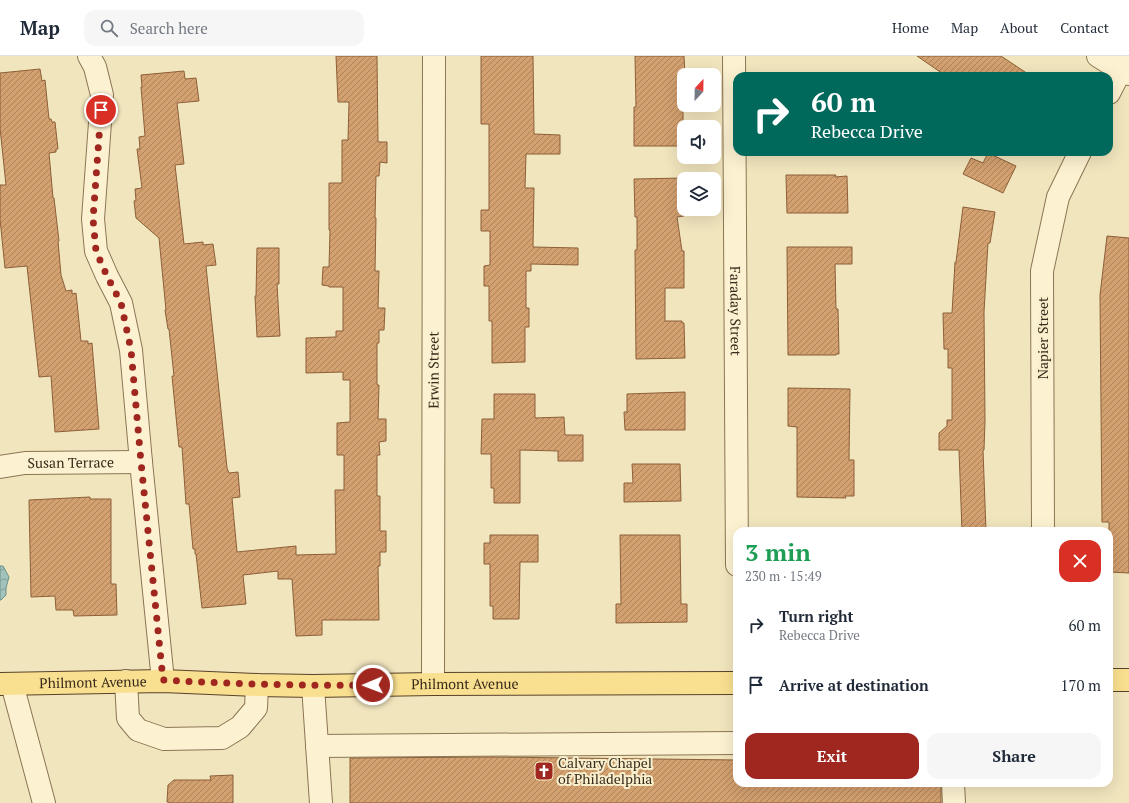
<!DOCTYPE html>
<meta charset="utf-8">
<style>
:root{--surface:#fff;--page:#f6f6f7;--text:#1f2937;--muted:#747a83;--line:#e0e1e3;--accent:#9f271f}
body{margin:0;font-family:"PT Serif",serif;background:var(--page);color:var(--text);height:100vh;display:flex;flex-direction:column;font-size:15px;white-space:nowrap}
*{box-sizing:border-box;margin:0}
p{font-size:13px;color:var(--muted)}
.icon{flex:none;width:22px;height:22px;fill:none;stroke:currentColor;stroke-width:2;stroke-linecap:round;stroke-linejoin:round}
.map{position:relative;flex:1;overflow:hidden}
.details{position:absolute;left:733px;top:471px;width:380px;height:260px;display:flex;flex-direction:column;background:var(--surface);border-radius:12px;box-shadow:0 4px 16px #0002}
.details>*{flex:none}
.guide{position:absolute;left:733px;top:16px;width:380px;height:84px;border-radius:12px;box-shadow:0 4px 16px #0002;background:#00695c;color:#fff;overflow:hidden}
.needle{width:26px;rotate:22deg}
.buttons{position:absolute;left:677px;top:12px;display:grid;gap:8px}
.buttons a{display:grid;place-items:center;width:44px;height:44px;border-radius:8px;background:var(--surface);box-shadow:0 4px 16px #0002;font-size:20px}
.pin{position:absolute;display:grid;place-items:center;width:34px;height:34px;color:#fff;margin:-17px;border:2px solid #fff;border-radius:50%;box-shadow:0 1px 4px #0007}
.me{position:absolute;width:44px;margin:-22px;rotate:269deg;stroke-linejoin:round;filter:drop-shadow(0 0 3px #0008)}
.turn{display:flex;align-items:center;gap:14px;height:84px;padding:0 12px;font-size:18px}
.turn .icon{width:52px;height:52px;stroke-width:2.5}
.turn b{display:block;font-size:28px;line-height:34px}
.round{display:grid;place-items:center;flex:none;width:42px;height:42px;border-radius:12px;background:var(--page)}
.overview{display:flex;align-items:center;justify-content:space-between;height:68px;padding:0 12px}
h1{font-size:24px;font-weight:600;line-height:30px;color:#1e9e55}
.cta{display:flex;gap:8px;margin-top:auto;padding:8px 12px}
.cta a{flex:1;height:46px;border-radius:12px;background:var(--accent);color:#fff;font-size:16px;font-weight:600;line-height:46px;text-align:center}
.cta a+a{background:var(--page);color:var(--text)}
ul{padding:0;list-style:none}
li{display:flex;align-items:center;gap:12px;height:60px;padding:0 12px}
li div{flex:1}
li b{display:block;font-size:15px}
li em{font-style:normal}
header{display:flex;align-items:center;gap:24px;box-sizing:border-box;height:56px;padding:0 20px;background:var(--surface);border-bottom:1px solid var(--line)}
header strong{font-size:19px}
nav{display:flex;gap:22px;margin-inline-start:auto;font-size:14px}
.search{width:280px;height:36px;background:var(--page);display:flex;align-items:center;gap:10px;box-sizing:border-box;padding:0 14px;border-radius:12px;color:var(--muted);font-size:15px}
.map>svg:first-child{display:block}
.water{fill:url(#water-waves);stroke:#689189}
.building{fill:url(#building-hatch);stroke:#8c5f38}
.lines{fill:none;stroke-linecap:round;stroke-linejoin:round}
.minor-casing{stroke:#8b7554;stroke-width:24}
.major-casing{stroke:#58422a;stroke-width:24}
.minor{stroke:#fcf2d1;stroke-width:22}
.major{stroke:#f9df90;stroke-width:22}
.route{stroke:#9f271f;stroke-width:7;stroke-dasharray:0 12.6}
.labels{text-anchor:middle;stroke-width:4;stroke-linejoin:round;paint-order:stroke}
.street-label{font-size:14px;fill:#392b1b;stroke:#f8efcd}
.poi-label{font-size:14px;fill:#392b1b;stroke:#f8efcd;text-anchor:start}
</style>
<header>
<strong>Map</strong>
<div class="search"><svg class="icon" aria-label="search" viewBox="0 0 24 24"><circle cx="10" cy="10" r="6"/><path d="M15 15l6 6"/></svg>Search here</div>
<nav><a>Home</a><a>Map</a><a>About</a><a>Contact</a></nav>
</header>
<div class="map">
<svg width="1129" height="747" viewBox="0 0 1129 747">
<defs>
<pattern id="water-waves" width="16" height="10" patternUnits="userSpaceOnUse"><rect width="16" height="10" fill="#a1c2bb"/><path d="M0 5q4-4 8 0t8 0" fill="none" stroke="#849e97"/></pattern>
<pattern id="building-hatch" width="6" height="6" patternUnits="userSpaceOnUse"><rect width="6" height="6" fill="#d3a06f"/><path d="M-1 1l2-2M0 6l6-6M5 7l2-2" fill="none" stroke="#ac835a"/></pattern>
</defs>
<rect width="100%" height="100%" fill="#f1e5bd"/>
<path class="water" d="M 0,510 L 3,510 L 9,521 L 6,532 L 6,539 L 1,544 L 0,544 Z"/>
<g class="building">
<path d="M 336,0 L 377,0 L 378,86 L 387,86 L 387,107 L 380,106 L 379,120 L 376,120 L 375,162 L 376,162 L 375,215 L 379,215 L 378,252 L 385,252 L 384,274 L 379,274 L 379,287 L 377,287 L 377,329 L 379,329 L 378,363 L 386,363 L 386,385 L 379,386 L 380,399 L 377,399 L 377,440 L 380,440 L 380,475 L 386,475 L 386,496 L 380,496 L 380,510 L 378,510 L 379,564 L 322,564 L 322,579 L 296,580 L 292,523 L 278,523 L 278,515 L 243,519 L 246,548 L 202,552 L 196,498 L 195,498 L 195,493 L 193,493 L 189,448 L 186,448 L 182,391 L 179,391 L 172,320 L 174,320 L 169,273 L 168,273 L 165,254 L 166,254 L 159,182 L 136,162 L 134,145 L 136,144 L 135,133 L 142,132 L 137,93 L 140,93 L 139,81 L 145,80 L 141,31 L 142,31 L 141,19 L 184,15 L 185,23 L 196,22 L 199,45 L 177,47 L 184,108 L 175,109 L 184,188 L 203,186 L 203,189 L 213,188 L 216,209 L 206,210 L 227,412 L 229,417 L 238,416 L 240,441 L 232,442 L 237,496 L 296,490 L 296,499 L 336,498 L 335,434 L 344,434 L 344,399 L 337,399 L 337,367 L 350,366 L 350,324 L 343,324 L 343,316 L 306,317 L 306,282 L 336,281 L 336,275 L 343,275 L 343,231 L 329,231 L 329,230 L 322,229 L 323,211 L 329,211 L 330,174 L 329,174 L 329,127 L 342,127 L 342,84 L 348,84 L 349,46 L 338,46 Z"/>
<path d="M 481,0 L 533,0 L 534,78 L 560,79 L 560,98 L 526,98 L 525,132 L 534,132 L 533,191 L 578,192 L 578,209 L 531,208 L 531,215 L 526,215 L 526,252 L 529,252 L 529,271 L 525,271 L 525,306 L 492,307 L 492,265 L 489,265 L 489,230 L 484,230 L 484,210 L 490,209 L 490,175 L 481,175 L 481,154 L 489,154 L 489,68 L 481,68 Z"/>
<path d="M 635,0 L 684,0 L 685,19 L 683,19 L 683,90 L 634,90 L 634,51 L 636,51 Z"/>
<path d="M 917,0 L 1001,0 L 1031,20 L 946,20 Z"/>
<path d="M 40,13 L 42,25 L 45,24 L 49,63 L 51,63 L 52,66 L 55,66 L 58,93 L 56,93 L 56,96 L 49,97 L 53,142 L 54,142 L 59,185 L 58,185 L 61,219 L 66,235 L 72,234 L 72,238 L 76,237 L 81,285 L 88,285 L 88,288 L 92,287 L 99,373 L 55,376 L 51,320 L 39,321 L 27,210 L 5,212 L 0,163 L 0,129 L 6,129 L 0,72 L 0,17 Z"/>
<path d="M 988,97 L 1016,110 L 1003,137 L 963,118 L 971,102 L 983,107 Z"/>
<path d="M 786,119 L 836,119 L 835,121 L 847,120 L 848,157 L 787,157 Z"/>
<path d="M 683,122 L 684,160 L 677,161 L 682,195 L 684,195 L 684,232 L 665,232 L 665,265 L 682,265 L 682,267 L 684,267 L 685,302 L 636,303 L 635,194 L 637,194 L 637,161 L 635,161 L 634,123 Z"/>
<path d="M 963,151 L 995,156 L 990,187 L 988,187 L 984,256 L 985,365 L 984,394 L 983,394 L 986,475 L 962,475 L 959,394 L 939,394 L 939,377 L 947,370 L 947,364 L 952,364 L 952,312 L 948,312 L 948,293 L 944,293 L 943,257 L 952,257 L 955,206 L 956,206 Z"/>
<path d="M 1107,180 L 1129,182 L 1129,517 L 1109,516 L 1109,466 L 1102,466 L 1100,239 Z"/>
<path d="M 787,191 L 852,191 L 852,208 L 835,208 L 836,253 L 838,253 L 839,298 L 836,298 L 836,299 L 788,299 Z"/>
<path d="M 257,192 L 279,192 L 279,228 L 277,228 L 280,280 L 257,281 L 255,240 L 256,240 Z"/>
<path d="M 788,332 L 850,333 L 849,404 L 854,404 L 854,440 L 845,440 L 846,442 L 797,441 L 797,371 L 788,370 Z"/>
<path d="M 685,336 L 685,374 L 625,374 L 624,356 L 627,356 L 627,338 Z"/>
<path d="M 494,338 L 535,338 L 535,362 L 564,361 L 565,379 L 583,379 L 583,405 L 558,405 L 558,395 L 520,394 L 520,447 L 494,447 L 494,432 L 491,432 L 491,398 L 481,398 L 482,363 L 494,363 Z"/>
<path d="M 632,408 L 680,408 L 681,445 L 624,446 L 624,427 L 633,427 Z"/>
<path d="M 90,441 L 90,443 L 111,443 L 111,528 L 116,528 L 117,559 L 74,560 L 73,554 L 56,554 L 55,540 L 31,541 L 29,444 Z"/>
<path d="M 490,479 L 538,479 L 538,506 L 520,506 L 519,563 L 493,563 L 493,550 L 490,550 L 490,508 L 484,508 L 484,487 L 490,487 Z"/>
<path d="M 620,479 L 680,479 L 681,548 L 687,548 L 687,566 L 616,567 L 616,548 L 621,548 Z"/>
<path d="M 493,701 L 737,704 L 737,727 L 941,727 L 941,747 L 350,747 L 350,702 Z"/>
<path d="M 233,719 L 233,747 L 169,747 L 169,746 L 167,746 L 168,729 L 174,724 L 211,724 L 210,720 Z"/>
</g>
<g class="lines">
<defs>
<g id="minor">
<path d="M 89,0 L 95,11 L 102,39 L 93,163 L 96,195 L 107,220 L 121,247 L 131,294 L 141,406 L 163,625"/>
<path id="s1" d="M 734,0 L 737,509"/>
<path d="M 1098,0 L 1120,14 L 1129,18"/>
<path d="M 1109,37 L 1128,0"/>
<path id="s2" d="M 0,411 L 25,407 L 141,406"/>
<path d="M 1043,475 L 1042,215 L 1058,141 L 1080,96"/>
<path d="M 126,625 L 128,662 L 138,674 L 164,683 L 222,682 L 240,671 L 256,652 L 257,629"/>
<path d="M 12,628 L 44,747"/>
<path id="s3" d="M 433,628 L 434,0"/>
<path d="M 313,630 L 321,747"/>
<path d="M 317,690 L 737,687"/>
<path d="M 953,727 L 954,747"/>
</g>
<g id="major">
<path d="M 1109,624 L 1129,624"/>
<path id="s4" d="M 0,628 L 163,625 L 257,629 L 313,630 L 433,628 L 737,627"/>
</g>
</defs>
<use href="#minor" class="minor-casing"/>
<use href="#major" class="major-casing"/>
<use href="#minor" class="minor"/>
<use href="#major" class="major"/>
</g>
<g class="lines">
<path class="route" d="M 101,54 L 93,163 L 96,195 L 107,220 L 121,247 L 131,294 L 141,406 L 163,624 C 233,628 303,630 373,629"/>
</g>
<defs>
<symbol id="church-square" viewBox="-11 -11 22 22"><rect x="-9" y="-9" width="18" height="18" rx="4" fill="#9f271f" stroke="#f8efcd"/><path d="M-1.2-6h2.4v3.5h3.3v2.4h-3.3V6h-2.4V-.1h-3.3v-2.4h3.3Z" fill="#fff"/></symbol>
</defs>
<g fill-rule="evenodd">
<use href="#church-square" x="533" y="704" width="22" height="22"/>
</g>
<g class="labels">
<g class="street-label">
<text dy="5" stroke="none"><textPath href="#s1" startOffset="255">Faraday Street</textPath></text>
<text transform="translate(1043 282) rotate(-90)" y="5">Napier Street</text>
<text dy="5" stroke="none"><textPath href="#s3" startOffset="314">Erwin Street</textPath></text>
<text dy="5" stroke="none"><textPath href="#s2" startOffset="71">Susan Terrace</textPath></text>
<text dy="5" stroke="none"><textPath href="#s4" startOffset="93">Philmont Avenue</textPath></text>
<text dy="5" stroke="none"><textPath href="#s4" startOffset="465">Philmont Avenue</textPath></text>
</g>
<g class="poi-label">
<text x="558" y="712">Calvary Chapel<tspan x="558" dy="16">of Philadelphia</tspan></text>
</g>
</g>
</svg>
<div class="buttons">
<a><svg class="needle" viewBox="-14 -14 28 28"><path d="M0-13l5 13h-10z" fill="#e53935"/><path d="M0 13l5-13h-10z" fill="#747a83"/></svg></a>
<a><svg class="icon" aria-label="sound" viewBox="0 0 24 24"><path d="M4 9h4l5-4v14l-5-4H4zM17 9q2 3 0 6"/></svg></a>
<a><svg class="icon" aria-label="layers" viewBox="0 0 24 24"><path d="M12 4l9 5-9 5-9-5zM3 14l9 5 9-5"/></svg></a>
</div>
<div class="pin" style="left:101px;top:54px;background:#d93025"><svg class="icon" aria-label="arrive" viewBox="0 0 24 24"><path d="M6 21V4h12l-3 4 3 4H6"/></svg></div>
<svg class="me" style="left:373px;top:629px" viewBox="-20 -20 40 40"><circle r="17" fill="#9f271f" stroke="#fff" stroke-width="3"/><path d="M0-11L8 9 0 5-8 9z" fill="#fff"/></svg>
<div class="guide">
<div class="turn"><svg class="icon" aria-label="right" viewBox="0 0 24 24"><path d="M7 20v-9h11M14 6l5 5-5 5"/></svg><div><b>60 m</b>Rebecca Drive</div></div>
</div>
<section class="details">
<div class="overview"><div><h1>3 min</h1><p>230 m · 15:49</p></div><a class="round" style="background:#d93025;color:#fff"><svg class="icon" aria-label="close" viewBox="0 0 24 24"><path d="M6 6l12 12M18 6L6 18"/></svg></a></div>
<ul>
<li><svg class="icon" aria-label="right" viewBox="0 0 24 24"><path d="M7 20v-9h11M14 6l5 5-5 5"/></svg><div><b>Turn right</b><p>Rebecca Drive</p></div><em>60 m</em></li>
<li><svg class="icon" aria-label="arrive" viewBox="0 0 24 24"><path d="M6 21V4h12l-3 4 3 4H6"/></svg><div><b>Arrive at destination</b></div><em>170 m</em></li>
</ul>
<div class="cta"><a>Exit</a><a>Share</a></div>
</section>
</div>
